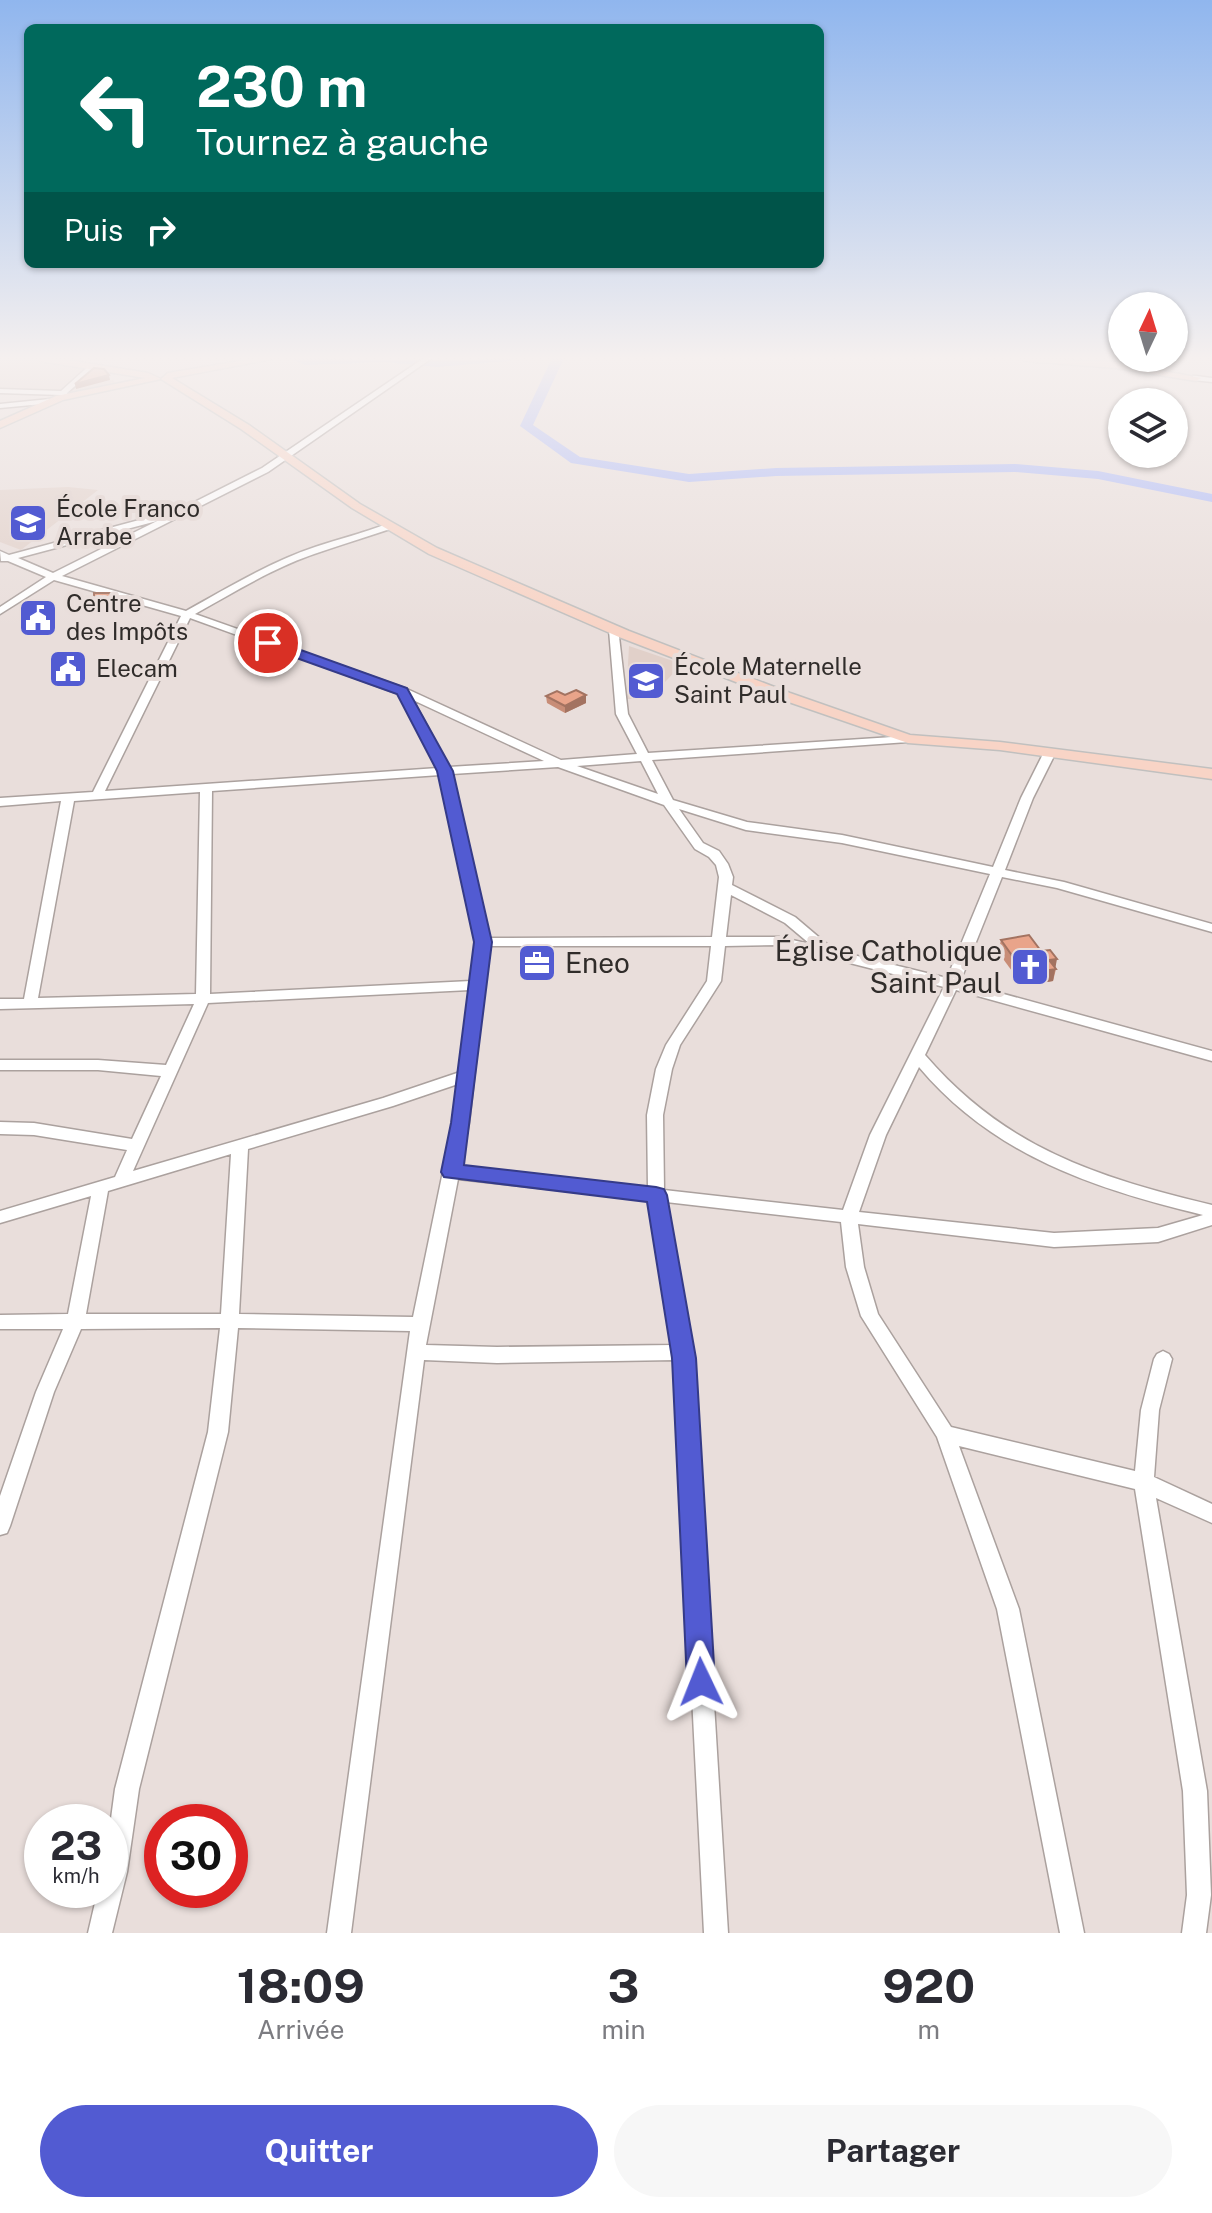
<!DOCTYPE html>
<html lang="fr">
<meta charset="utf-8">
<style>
:root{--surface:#fff;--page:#f7f7f7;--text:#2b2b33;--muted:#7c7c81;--accent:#525bd2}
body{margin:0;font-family:"Public Sans",sans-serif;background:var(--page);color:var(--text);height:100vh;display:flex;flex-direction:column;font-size:30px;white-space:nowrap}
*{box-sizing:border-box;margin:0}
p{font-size:26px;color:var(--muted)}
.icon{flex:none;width:44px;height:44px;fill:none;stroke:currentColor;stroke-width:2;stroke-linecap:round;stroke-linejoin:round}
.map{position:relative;height:1933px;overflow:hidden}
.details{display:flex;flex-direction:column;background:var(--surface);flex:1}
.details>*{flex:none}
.hud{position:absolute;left:24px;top:24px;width:800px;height:244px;border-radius:12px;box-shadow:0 2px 6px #0004;background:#00695c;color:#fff;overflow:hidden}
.needle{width:52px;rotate:4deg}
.tools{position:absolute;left:1108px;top:292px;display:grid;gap:16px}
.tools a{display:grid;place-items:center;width:80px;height:80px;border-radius:50%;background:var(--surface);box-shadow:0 2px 6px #0004;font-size:40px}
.speed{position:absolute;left:24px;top:1804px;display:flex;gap:16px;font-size:40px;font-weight:700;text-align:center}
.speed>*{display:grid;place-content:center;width:104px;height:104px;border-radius:50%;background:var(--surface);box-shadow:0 2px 6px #0004;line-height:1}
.speed small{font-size:20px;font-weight:400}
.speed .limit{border:12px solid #d22;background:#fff;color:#111}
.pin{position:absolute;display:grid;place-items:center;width:68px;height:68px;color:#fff;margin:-34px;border:4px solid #fff;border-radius:50%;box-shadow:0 2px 8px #0007}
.me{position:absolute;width:88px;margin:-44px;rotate:358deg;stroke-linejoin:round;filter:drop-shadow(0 0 6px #0008)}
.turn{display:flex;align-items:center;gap:28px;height:168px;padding:0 40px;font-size:36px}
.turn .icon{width:104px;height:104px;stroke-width:2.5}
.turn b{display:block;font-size:56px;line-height:68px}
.then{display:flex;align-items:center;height:76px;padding:0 40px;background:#0003;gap:16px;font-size:30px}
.eta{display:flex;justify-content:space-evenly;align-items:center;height:136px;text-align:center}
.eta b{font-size:48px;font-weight:700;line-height:56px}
.cta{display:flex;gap:16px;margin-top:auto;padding:16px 40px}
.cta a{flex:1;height:92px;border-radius:48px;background:var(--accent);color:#fff;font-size:32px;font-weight:700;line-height:92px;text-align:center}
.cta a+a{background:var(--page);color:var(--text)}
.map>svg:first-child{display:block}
.built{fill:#e1d0c9}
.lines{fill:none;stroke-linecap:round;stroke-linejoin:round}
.river{fill:#acb9f8;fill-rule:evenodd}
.minor-casing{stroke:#aba19e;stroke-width:3}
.major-casing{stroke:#c1c0bf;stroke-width:3}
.minor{fill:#fff;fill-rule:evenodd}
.major{fill:#f8d4c6;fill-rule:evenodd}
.wall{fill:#c88d77}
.shaded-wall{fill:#a37361}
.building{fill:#e9a48a;stroke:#a37361;stroke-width:2}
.route{fill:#525bd2;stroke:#353b88;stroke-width:2}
.labels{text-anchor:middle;stroke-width:8;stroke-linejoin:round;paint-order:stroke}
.far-poi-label{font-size:24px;fill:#302c2a;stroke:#e9dedb;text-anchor:start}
.poi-label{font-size:28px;fill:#302c2a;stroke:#e9dedb;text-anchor:end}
</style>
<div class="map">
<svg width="1212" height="1933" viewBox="0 0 1212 1933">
<rect width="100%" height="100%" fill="#e9dedb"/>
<g class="built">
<path d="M 0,358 L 29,358 L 107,371 L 99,381 L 113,380 L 116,385 L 72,392 L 0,390 Z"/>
<path d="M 68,487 L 98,490 L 21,550 L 0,542 L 0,490 Z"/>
<path d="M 629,646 L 682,664 L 649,699 L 626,699 Z"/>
</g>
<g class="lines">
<g class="river">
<path d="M 289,358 L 437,361 L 514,358 L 508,361 L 437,367 L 385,362 L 305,365 Z"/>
<path d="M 552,358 L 564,358 L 533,425 L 580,457 L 689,474 L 776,468 L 1015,464 L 1098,471 L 1212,494 L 1212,502 L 1098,479 L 1015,472 L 776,476 L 689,482 L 571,463 L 520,426 Z"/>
</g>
<defs>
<g id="minor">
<path d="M 424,358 L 432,358 L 268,472 L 62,576 L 186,611 C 227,588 270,562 315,547 C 339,539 363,533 387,524 L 393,524 L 393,528 C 370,536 346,543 323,551 C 278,565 236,591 195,614 L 407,689 L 561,760 L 637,754 L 616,714 L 609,630 L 610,628 L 618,628 L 628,714 L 648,753 L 908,736 L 914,739 L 908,742 L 652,760 L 673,800 L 747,822 L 842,835 L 993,867 L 1021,798 L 1044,752 L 1050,749 L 1054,750 L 1056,752 L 1033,798 L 1005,870 L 1064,882 L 1212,924 L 1212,932 L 1057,888 L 1002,877 L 960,982 L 1212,1051 L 1212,1061 L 956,990 L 925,1055 C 1005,1148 1096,1177 1212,1205 L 1212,1225 L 1158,1242 L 1054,1247 L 858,1224 L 864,1267 L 878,1314 L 951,1427 L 1135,1471 L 1141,1410 L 1154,1359 L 1157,1354 L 1163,1351 L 1169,1354 L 1172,1359 L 1159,1410 L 1154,1477 L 1212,1504 L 1212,1523 L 1156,1498 L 1207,1791 L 1211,1895 L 1206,1933 L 1182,1933 L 1187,1895 L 1183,1791 L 1135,1489 L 959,1446 L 1019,1609 L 1084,1933 L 1060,1933 L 997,1609 L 937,1437 L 861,1316 L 846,1267 L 841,1222 L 666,1202 L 693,1358 L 728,1933 L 704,1933 L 675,1360 L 497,1363 L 424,1360 L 351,1933 L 327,1933 L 410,1331 L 238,1328 L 228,1432 L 139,1789 L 127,1872 L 112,1933 L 88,1933 L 98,1890 L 110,1890 L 110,1826 L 115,1789 L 208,1432 L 220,1328 L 81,1329 L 54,1392 L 10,1526 L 7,1533 L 0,1535 L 0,1496 L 36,1392 L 63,1329 L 0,1329 L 0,1315 L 68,1314 L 91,1196 L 0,1223 L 0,1211 L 115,1177 L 127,1150 L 34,1135 L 0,1134 L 0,1122 L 34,1123 L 132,1139 L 161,1076 L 98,1070 L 0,1070 L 0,1060 L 98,1060 L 166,1065 L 194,1004 L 0,1009 L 0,999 L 24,999 L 61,801 L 0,806 L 0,798 L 93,792 L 181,616 L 54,580 L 0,614 L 0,607 L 46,577 L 8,561 L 1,561 L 0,551 L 9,555 L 154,516 L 157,517 L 157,521 L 262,468 ZM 157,521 L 53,573 L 18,558 ZM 190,618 L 399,694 L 438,768 L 105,791 ZM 413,700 L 544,761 L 449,767 ZM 641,761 L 658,794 L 577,766 ZM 558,767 L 664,805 L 695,849 L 709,857 L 716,865 L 719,877 L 712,937 L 489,938 L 452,774 ZM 440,775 L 476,942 L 471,981 L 210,994 L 212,791 ZM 200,792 L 196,994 L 38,998 L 74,801 ZM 679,809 L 746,830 L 842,843 L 990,874 L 947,978 L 829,949 L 828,945 L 795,917 L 732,885 L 733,877 L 728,864 L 719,851 L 703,843 ZM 731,895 L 785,923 L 810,944 L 779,937 L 726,937 ZM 779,945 L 944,987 L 870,1135 L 843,1210 L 664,1190 L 663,1115 L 672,1069 L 680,1045 L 721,981 L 725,946 ZM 489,946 L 711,946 L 707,981 L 666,1045 L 656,1069 L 647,1115 L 648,1188 L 460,1167 L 469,1123 ZM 470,990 L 460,1072 L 383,1098 L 133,1171 L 208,1003 ZM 919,1067 C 993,1155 1094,1189 1203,1215 L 1158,1228 L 1054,1233 L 859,1212 L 886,1135 ZM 458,1084 L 453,1123 L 413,1317 L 239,1314 L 248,1149 L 393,1106 ZM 231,1154 L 221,1314 L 86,1314 L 108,1191 ZM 458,1179 L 649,1200 L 673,1345 L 497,1347 L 426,1345 Z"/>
<path d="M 91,364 L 98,366 L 67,393 L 69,398 L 61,395 L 0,393 L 0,389 L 61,391 Z"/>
<path d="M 1196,376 L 1212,378 L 1212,382 L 1193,380 L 1193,376 Z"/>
<path d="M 50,399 L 53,399 L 53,403 L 0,408 L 0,404 Z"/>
</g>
<g id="major">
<path d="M 36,358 L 55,358 L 148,373 L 161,379 L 63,400 L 0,428 L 0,421 L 56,396 L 145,378 L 40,361 Z"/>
<path d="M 258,358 L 277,358 L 172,378 L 249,425 L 360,504 L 437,548 L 629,631 L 790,693 L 910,735 L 1000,742 L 1212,769 L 1212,779 L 1000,750 L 908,743 L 780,699 L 619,637 L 429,554 L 352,508 L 241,429 L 161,379 L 168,373 Z"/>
<path d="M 1020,358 L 1116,362 L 1201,378 L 1196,381 L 1116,368 L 1025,361 Z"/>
</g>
</defs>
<use href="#minor" class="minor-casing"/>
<use href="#major" class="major-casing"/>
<use href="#minor" class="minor"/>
<use href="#major" class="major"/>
</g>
<g class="wall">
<path d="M 565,695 L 586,695 L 586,703 L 565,713 L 547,703 L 546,696 Z"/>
<path d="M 1001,940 L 1041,951 L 1056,969 L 1053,981 L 1023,986 L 998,952 Z"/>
<path d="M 526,957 L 548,961 L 548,965 L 535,970 L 527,961 Z"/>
</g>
<g class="shaded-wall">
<path d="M 109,375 L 110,380 L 76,389 L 75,384 Z"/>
<path d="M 111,593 L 112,600 L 112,611 L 95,612 L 94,606 Z"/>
<path d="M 586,695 L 586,703 L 565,713 L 565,706 Z"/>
<path d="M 1057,959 L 1053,981 L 1023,986 L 1025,974 L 1049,960 Z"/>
<path d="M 548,961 L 548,965 L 535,970 L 535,966 Z"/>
</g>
<g class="building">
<path d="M 94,368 L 104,369 L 109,375 L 75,384 Z"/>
<path d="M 94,593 L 111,593 L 110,604 L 94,606 Z"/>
<path d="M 576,690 L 586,695 L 565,706 L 546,696 L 557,691 L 565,695 Z"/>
<path d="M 1029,935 L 1041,951 L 1050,950 L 1057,959 L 1049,960 L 1056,969 L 1025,974 L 1001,940 Z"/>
<path d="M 539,952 L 548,961 L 535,966 L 526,957 Z"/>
</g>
<linearGradient id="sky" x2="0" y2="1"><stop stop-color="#90b6ee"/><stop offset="0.57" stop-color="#f5f0ef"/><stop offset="1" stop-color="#f5f0ef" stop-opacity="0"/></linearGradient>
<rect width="1212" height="628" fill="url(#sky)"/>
<path class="route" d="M 263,640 L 273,640 L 407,688 L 453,771 L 492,942 L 464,1165 L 656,1187 L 664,1189 L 667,1195 L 696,1358 L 715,1682 L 711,1692 L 701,1696 L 691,1692 L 687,1682 L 672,1358 L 647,1202 L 444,1177 L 441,1172 L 451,1123 L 474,942 L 437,771 L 397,694 L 263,646 Z"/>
<defs>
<symbol id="school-square" viewBox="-11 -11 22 22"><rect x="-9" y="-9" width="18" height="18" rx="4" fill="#525bd2" stroke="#e9dedb"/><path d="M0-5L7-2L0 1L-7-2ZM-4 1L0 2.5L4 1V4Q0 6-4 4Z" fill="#fff"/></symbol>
<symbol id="civic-square" viewBox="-11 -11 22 22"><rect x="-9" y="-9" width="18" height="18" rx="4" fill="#525bd2" stroke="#e9dedb"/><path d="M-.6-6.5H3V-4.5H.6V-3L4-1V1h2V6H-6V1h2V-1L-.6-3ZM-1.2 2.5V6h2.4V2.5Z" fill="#fff"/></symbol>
<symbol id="office-square" viewBox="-11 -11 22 22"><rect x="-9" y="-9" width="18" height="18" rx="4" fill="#525bd2" stroke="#e9dedb"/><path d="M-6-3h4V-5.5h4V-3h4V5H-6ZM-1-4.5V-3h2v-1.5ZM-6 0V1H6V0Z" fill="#fff"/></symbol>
<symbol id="church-square" viewBox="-11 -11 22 22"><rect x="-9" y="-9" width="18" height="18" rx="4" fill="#525bd2" stroke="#e9dedb"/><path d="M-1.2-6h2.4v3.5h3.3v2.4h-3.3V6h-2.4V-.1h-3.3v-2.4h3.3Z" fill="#fff"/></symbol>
</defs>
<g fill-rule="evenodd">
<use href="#school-square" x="6" y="501" width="44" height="44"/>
<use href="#civic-square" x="16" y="596" width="44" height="44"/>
<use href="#civic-square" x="46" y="647" width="44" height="44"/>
<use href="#school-square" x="624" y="659" width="44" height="44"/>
<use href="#office-square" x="515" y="941" width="44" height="44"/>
<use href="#church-square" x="1008" y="945" width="44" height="44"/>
</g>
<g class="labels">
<g class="far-poi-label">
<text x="56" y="517">École Franco<tspan x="56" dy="28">Arrabe</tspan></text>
<text x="66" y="612">Centre<tspan x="66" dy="28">des Impôts</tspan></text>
<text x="674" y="675">École Maternelle<tspan x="674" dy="28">Saint Paul</tspan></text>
<text x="96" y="677">Elecam</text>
</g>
<g class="poi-label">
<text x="1002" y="961">Église Catholique<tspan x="1002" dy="32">Saint Paul</tspan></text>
<text x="565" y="973" text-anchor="start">Eneo</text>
</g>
</g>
</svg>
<div class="tools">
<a><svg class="needle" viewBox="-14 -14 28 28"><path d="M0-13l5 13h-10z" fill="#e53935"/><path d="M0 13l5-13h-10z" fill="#7c7c81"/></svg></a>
<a><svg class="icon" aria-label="layers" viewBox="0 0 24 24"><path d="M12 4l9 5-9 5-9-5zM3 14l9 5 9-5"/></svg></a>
</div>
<div class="speed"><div>23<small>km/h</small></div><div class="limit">30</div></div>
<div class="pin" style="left:268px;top:643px;background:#d93025"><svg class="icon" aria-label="arrive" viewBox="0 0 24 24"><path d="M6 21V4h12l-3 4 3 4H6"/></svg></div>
<svg class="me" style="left:701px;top:1682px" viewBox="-20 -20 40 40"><path d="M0-17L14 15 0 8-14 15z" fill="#525bd2" stroke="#fff" stroke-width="4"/></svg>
<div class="hud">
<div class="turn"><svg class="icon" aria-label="left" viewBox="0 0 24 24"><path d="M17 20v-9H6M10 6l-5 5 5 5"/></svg><div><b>230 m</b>Tournez à gauche</div></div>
<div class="then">Puis<svg class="icon" aria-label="right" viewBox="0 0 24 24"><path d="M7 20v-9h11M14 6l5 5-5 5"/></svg></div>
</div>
</div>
<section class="details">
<div class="eta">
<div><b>18:09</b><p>Arrivée</p></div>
<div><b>3</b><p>min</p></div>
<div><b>920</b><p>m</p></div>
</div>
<div class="cta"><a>Quitter</a><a>Partager</a></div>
</section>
